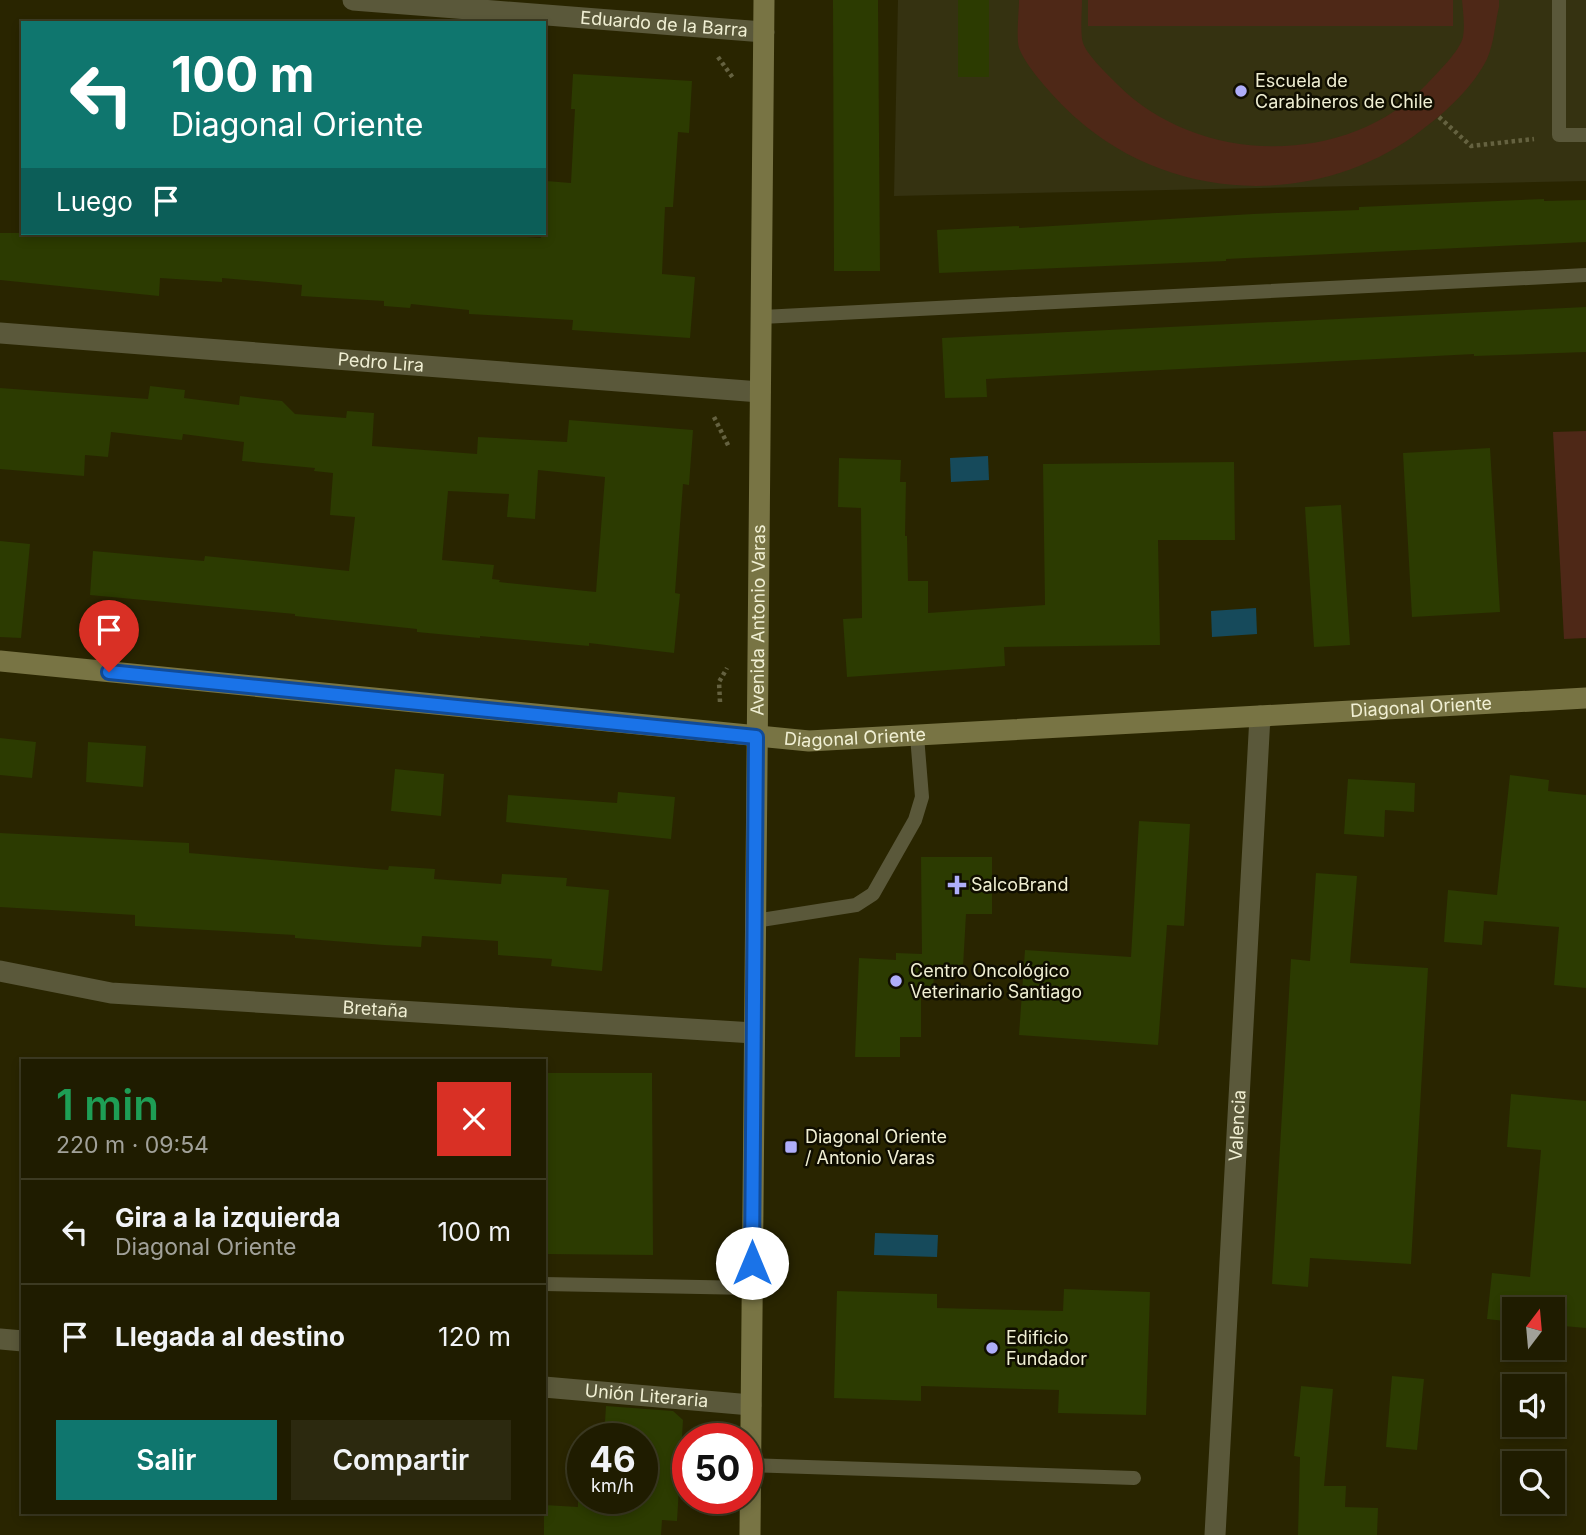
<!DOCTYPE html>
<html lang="es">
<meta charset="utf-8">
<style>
:root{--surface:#1f1c00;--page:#2c290f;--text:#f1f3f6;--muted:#a1a199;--line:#3c3a22;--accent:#0f766e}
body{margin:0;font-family:Inter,sans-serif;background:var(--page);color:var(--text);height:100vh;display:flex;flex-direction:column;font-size:26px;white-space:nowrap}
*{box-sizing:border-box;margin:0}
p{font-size:23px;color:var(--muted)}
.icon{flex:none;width:38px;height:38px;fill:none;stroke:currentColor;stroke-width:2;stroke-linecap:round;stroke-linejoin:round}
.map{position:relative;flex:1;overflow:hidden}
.side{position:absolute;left:21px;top:1059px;width:525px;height:455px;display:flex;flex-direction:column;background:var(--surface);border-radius:0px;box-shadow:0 4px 10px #0003,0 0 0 2px var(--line)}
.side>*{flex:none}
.hud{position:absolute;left:21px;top:21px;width:525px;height:214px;border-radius:0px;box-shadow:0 4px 10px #0003,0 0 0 2px var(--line);background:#0f766e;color:#fff;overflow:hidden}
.needle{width:46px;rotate:16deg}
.fabs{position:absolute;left:1502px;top:1297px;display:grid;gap:14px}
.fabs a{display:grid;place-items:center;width:63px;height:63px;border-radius:0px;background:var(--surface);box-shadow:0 4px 10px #0003,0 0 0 2px var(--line);font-size:35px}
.speed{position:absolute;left:567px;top:1423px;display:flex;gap:14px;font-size:35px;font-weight:700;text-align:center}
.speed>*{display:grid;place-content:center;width:91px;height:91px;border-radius:50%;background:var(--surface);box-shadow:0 4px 10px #0003,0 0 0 2px var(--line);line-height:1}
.speed small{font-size:18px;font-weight:400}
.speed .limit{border:10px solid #d22;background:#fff;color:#111}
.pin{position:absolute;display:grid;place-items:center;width:60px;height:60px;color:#fff;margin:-72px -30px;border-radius:50% 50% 50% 0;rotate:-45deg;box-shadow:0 0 7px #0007}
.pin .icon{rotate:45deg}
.me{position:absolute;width:77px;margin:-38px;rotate:0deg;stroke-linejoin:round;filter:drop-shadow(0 0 5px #0008)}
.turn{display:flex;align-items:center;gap:24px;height:147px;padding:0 35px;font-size:32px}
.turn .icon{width:91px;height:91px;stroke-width:2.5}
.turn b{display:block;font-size:49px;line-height:60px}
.then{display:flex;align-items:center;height:66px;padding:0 35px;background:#0003;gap:14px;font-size:26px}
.round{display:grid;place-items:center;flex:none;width:74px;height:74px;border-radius:0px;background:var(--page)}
.summary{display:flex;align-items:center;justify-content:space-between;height:119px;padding:0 35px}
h1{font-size:42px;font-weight:600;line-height:52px;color:#1e9e55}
.primary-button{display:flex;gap:14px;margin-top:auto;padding:14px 35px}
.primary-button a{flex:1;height:80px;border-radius:0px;background:var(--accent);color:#fff;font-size:28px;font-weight:600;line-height:80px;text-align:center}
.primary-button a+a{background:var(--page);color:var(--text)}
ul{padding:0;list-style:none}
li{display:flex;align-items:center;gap:21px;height:105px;padding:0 35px;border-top:2px solid var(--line)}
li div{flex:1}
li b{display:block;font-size:26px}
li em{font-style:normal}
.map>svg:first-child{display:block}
.built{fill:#353211}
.green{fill:#4e2817}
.water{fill:#164a5b}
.building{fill:#2c3b01;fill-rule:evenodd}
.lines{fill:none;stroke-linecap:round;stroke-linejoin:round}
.path{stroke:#656240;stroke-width:4.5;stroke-dasharray:3.5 3.5;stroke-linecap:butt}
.service{stroke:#5a583a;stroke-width:14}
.minor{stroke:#5a583a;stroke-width:21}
.secondary{stroke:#787444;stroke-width:21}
.route-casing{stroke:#114b97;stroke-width:18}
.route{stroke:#1a73e8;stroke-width:12}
.poi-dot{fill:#afaefa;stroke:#100e00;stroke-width:2.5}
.labels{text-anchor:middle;stroke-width:5;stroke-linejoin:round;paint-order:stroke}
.street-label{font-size:18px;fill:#f0efd3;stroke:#100e00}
.poi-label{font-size:18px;fill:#f0efd3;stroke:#100e00;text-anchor:start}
</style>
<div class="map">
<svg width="1586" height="1535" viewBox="0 0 1586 1535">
<rect width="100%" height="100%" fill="#292500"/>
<path class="built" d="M 898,0 L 1586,0 L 1586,181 L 894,196 Z"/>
<g class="green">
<path d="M 1019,0 L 1082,0 C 1082,11 1080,34 1083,43 C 1087,55 1107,74 1117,84 C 1198,166 1347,168 1427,84 C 1437,73 1460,51 1463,37 C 1465,26 1463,11 1462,0 L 1499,0 L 1499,7 C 1495,23 1494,44 1487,59 C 1473,87 1447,111 1423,129 C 1321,209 1172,204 1076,118 C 1059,103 1027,69 1019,48 C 1016,37 1019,12 1019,0 Z"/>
<rect x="1088" y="0" width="365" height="26"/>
<path d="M 1586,431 L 1586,638 L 1564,639 L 1553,432 Z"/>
</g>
<g class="water">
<path d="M 988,456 L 989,480 L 951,482 L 950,458 Z"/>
<path d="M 1256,608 L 1257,634 L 1212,637 L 1211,611 Z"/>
<path d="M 875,1233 L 938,1235 L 937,1257 L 874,1255 Z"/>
</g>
<g class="building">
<path d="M 833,0 L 878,0 L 880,271 L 834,271 Z"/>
<rect x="958" y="0" width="31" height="77"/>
<path d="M 573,74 L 692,81 L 689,133 L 678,132 L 673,207 L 665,207 L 662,274 L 695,277 L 690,338 L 572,330 L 573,320 L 469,314 L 469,310 L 411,304 L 410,308 L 384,306 L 384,301 L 301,296 L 302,285 L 222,278 L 222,282 L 160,278 L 159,296 L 0,280 L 0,233 L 465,233 L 541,238 L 541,233 L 544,233 L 546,181 L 571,183 L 575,109 L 571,109 Z"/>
<path d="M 1544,199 L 1544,201 L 1586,200 L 1586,242 L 1226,259 L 1226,261 L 939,273 L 937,230 L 1019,226 L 1019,228 L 1253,214 L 1359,210 L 1359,207 Z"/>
<path d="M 1586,307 L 1586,352 L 1474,356 L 1474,354 L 986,379 L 987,397 L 945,398 L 942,338 Z"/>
<path d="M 150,386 L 185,390 L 184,398 L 239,405 L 240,396 L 282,401 L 295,414 L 346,418 L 347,411 L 374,413 L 372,446 L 477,454 L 478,437 L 567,442 L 569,420 L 693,430 L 689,485 L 683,484 L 675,593 L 680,594 L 674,653 L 589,643 L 589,646 L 480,636 L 480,638 L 417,632 L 417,629 L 295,616 L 295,614 L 90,595 L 93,551 L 204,561 L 205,556 L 349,571 L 355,517 L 330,515 L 333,473 L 314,471 L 315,468 L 242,461 L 244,442 L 183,434 L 182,440 L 111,432 L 108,457 L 85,455 L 84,476 L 0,469 L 0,388 L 148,399 ZM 538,470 L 605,477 L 596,592 L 499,582 L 500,580 L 492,579 L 494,565 L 442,560 L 448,491 L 509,494 L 507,517 L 535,519 Z"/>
<path d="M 1490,448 L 1500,612 L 1412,617 L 1403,453 Z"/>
<path d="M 839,458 L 901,460 L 900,482 L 906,482 L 905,536 L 907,536 L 908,581 L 928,581 L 928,613 L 1045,605 L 1043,464 L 1234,462 L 1235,540 L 1158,540 L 1160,645 L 1004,647 L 1005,666 L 847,677 L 843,619 L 862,618 L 861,508 L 838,507 Z"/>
<path d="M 1341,505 L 1350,645 L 1314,647 L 1305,507 Z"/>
<path d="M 0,541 L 30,544 L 21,638 L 0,637 Z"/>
<path d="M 0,738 L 36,742 L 32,778 L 0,775 Z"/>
<path d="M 88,742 L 146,746 L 143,787 L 86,782 Z"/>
<path d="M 395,769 L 444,774 L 441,816 L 391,811 Z"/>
<path d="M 1510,775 L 1549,780 L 1548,791 L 1586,795 L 1586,988 L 1554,985 L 1559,927 L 1484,921 L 1482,945 L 1444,942 L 1448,890 L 1497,895 Z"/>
<path d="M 1348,779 L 1415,783 L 1414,812 L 1385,810 L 1384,837 L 1344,834 Z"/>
<path d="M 618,792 L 675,797 L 671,839 L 506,822 L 508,795 L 617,803 Z"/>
<path d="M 1139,821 L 1190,824 L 1184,926 L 1167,925 L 1158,1045 L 1019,1035 L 1025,950 L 1131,957 Z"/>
<path d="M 0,833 L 189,843 L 189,853 L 388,870 L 389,866 L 435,869 L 434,879 L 501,884 L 502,874 L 567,878 L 566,886 L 609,890 L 602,971 L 551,966 L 552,959 L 498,955 L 498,941 L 422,936 L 421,947 L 384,945 L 295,938 L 295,935 L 135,926 L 135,915 L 0,907 Z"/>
<path d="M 921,857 L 992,857 L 992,914 L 966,914 L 963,967 L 934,965 L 933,998 L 921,997 L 921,1037 L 900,1037 L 900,1057 L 855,1057 L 859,958 L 896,960 L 896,953 L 922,954 Z"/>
<path d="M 1316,873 L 1357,876 L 1350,963 L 1428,968 L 1411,1264 L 1310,1258 L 1308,1287 L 1272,1284 L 1291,959 L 1310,961 Z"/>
<path d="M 544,1073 L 652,1073 L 653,1255 L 544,1254 Z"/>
<path d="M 1511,1094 L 1586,1101 L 1586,1328 L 1552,1325 L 1552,1309 L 1514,1309 L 1514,1322 L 1487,1319 L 1492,1273 L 1530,1277 L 1541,1150 L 1507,1147 Z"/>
<path d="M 1064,1289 L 1150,1292 L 1146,1415 L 1058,1413 L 1059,1390 L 921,1386 L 921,1401 L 834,1398 L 837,1291 L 937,1294 L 937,1308 L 1063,1311 Z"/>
<path d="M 1392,1376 L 1424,1379 L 1417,1450 L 1386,1447 Z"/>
<path d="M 1301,1386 L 1333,1389 L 1324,1486 L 1346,1486 L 1345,1507 L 1378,1508 L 1377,1535 L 1298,1535 L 1300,1457 L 1294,1456 Z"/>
<path d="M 606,1406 L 673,1411 L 683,1420 L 677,1521 L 662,1520 L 661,1535 L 544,1535 L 544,1505 L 578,1507 L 578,1498 L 642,1498 L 642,1438 L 604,1438 Z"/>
</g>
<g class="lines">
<g class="path">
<path d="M 718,57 L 733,78"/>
<path d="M 1439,117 L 1471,146 L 1534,139"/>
<path d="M 714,417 L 729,447"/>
<path d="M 720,702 L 719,682 L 727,668"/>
</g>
<g class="service">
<path d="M 1559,0 L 1559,135 L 1586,135"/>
<path d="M 760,317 L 1586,275"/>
<path d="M 755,921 L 856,905 L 873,894 L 915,820 L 922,797 L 917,736"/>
<path d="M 544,1284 L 752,1288"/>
<path d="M 750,1465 L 1134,1478"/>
</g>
<g class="minor">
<path id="s1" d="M 353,0 L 764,32"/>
<path id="s2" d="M 0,333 L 760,392"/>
<path id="s3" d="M 0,971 L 111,993 L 754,1033"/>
<path d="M 0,1339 L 23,1341"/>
<path id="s4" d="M 544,1387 L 751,1405"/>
<path id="s5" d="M 1215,1535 L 1260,716"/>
</g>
<g class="secondary">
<path id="s6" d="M 0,661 L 809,741 L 1586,698"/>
<path id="s7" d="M 750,1535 L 764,0"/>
</g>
</g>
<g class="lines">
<defs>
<path id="route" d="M 109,672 L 756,737 L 752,1263"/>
</defs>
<use href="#route" class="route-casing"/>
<use href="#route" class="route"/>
</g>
<g class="poi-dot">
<circle cx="1241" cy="91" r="7"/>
<path d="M953.5 874.5h7v7h7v7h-7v7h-7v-7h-7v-7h7z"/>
<circle cx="896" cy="981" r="7"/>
<rect x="784" y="1140" width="14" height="14" rx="3.5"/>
<circle cx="992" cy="1348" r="7"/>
</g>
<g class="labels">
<g class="street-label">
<text dy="6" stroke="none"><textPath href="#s1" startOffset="312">Eduardo de la Barra</textPath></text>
<text dy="6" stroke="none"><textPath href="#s2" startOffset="382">Pedro Lira</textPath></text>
<text dy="6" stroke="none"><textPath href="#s7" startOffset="915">Avenida Antonio Varas</textPath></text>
<text dy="6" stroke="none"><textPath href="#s6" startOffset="1426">Diagonal Oriente</textPath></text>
<text dy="6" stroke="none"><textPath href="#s6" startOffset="859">Diagonal Oriente</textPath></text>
<text dy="6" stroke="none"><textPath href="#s3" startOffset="378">Bretaña</textPath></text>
<text dy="6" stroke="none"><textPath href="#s5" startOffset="410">Valencia</textPath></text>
<text dy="6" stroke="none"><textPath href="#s4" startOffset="103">Unión Literaria</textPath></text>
</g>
<g class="poi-label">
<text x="1255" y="87">Escuela de<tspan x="1255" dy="21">Carabineros de Chile</tspan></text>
<text x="971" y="891">SalcoBrand</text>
<text x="910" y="977">Centro Oncológico<tspan x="910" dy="21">Veterinario Santiago</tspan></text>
<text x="805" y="1143">Diagonal Oriente<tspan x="805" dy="21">/ Antonio Varas</tspan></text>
<text x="1006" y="1344">Edificio<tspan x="1006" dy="21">Fundador</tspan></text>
</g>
</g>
</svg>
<div class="fabs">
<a><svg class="needle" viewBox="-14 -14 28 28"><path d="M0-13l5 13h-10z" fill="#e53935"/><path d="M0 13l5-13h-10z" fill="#a1a199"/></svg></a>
<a><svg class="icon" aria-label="sound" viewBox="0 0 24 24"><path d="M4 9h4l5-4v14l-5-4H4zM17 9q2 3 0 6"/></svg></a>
<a><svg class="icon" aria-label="search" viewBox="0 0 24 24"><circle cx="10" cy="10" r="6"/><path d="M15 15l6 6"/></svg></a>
</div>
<div class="speed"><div>46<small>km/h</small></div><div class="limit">50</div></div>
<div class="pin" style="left:109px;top:672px;background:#d93025"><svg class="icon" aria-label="arrive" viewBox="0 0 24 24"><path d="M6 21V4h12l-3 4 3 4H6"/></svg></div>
<svg class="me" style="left:752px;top:1263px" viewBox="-20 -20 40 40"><circle r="19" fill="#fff"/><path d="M0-13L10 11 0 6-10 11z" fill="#1a73e8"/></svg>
<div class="hud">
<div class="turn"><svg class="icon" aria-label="left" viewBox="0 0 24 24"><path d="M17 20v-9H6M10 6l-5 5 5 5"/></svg><div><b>100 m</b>Diagonal Oriente</div></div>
<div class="then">Luego<svg class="icon" aria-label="arrive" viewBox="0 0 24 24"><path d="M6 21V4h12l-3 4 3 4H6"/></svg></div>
</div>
<section class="side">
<div class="summary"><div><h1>1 min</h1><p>220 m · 09:54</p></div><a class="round" style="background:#d93025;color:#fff"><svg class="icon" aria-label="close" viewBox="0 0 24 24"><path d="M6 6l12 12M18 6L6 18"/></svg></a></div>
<ul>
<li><svg class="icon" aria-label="left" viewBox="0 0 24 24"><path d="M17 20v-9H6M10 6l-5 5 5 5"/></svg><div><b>Gira a la izquierda</b><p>Diagonal Oriente</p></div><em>100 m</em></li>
<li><svg class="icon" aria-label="arrive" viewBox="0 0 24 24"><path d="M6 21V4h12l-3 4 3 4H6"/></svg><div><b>Llegada al destino</b></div><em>120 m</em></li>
</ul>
<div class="primary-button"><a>Salir</a><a>Compartir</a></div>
</section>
</div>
